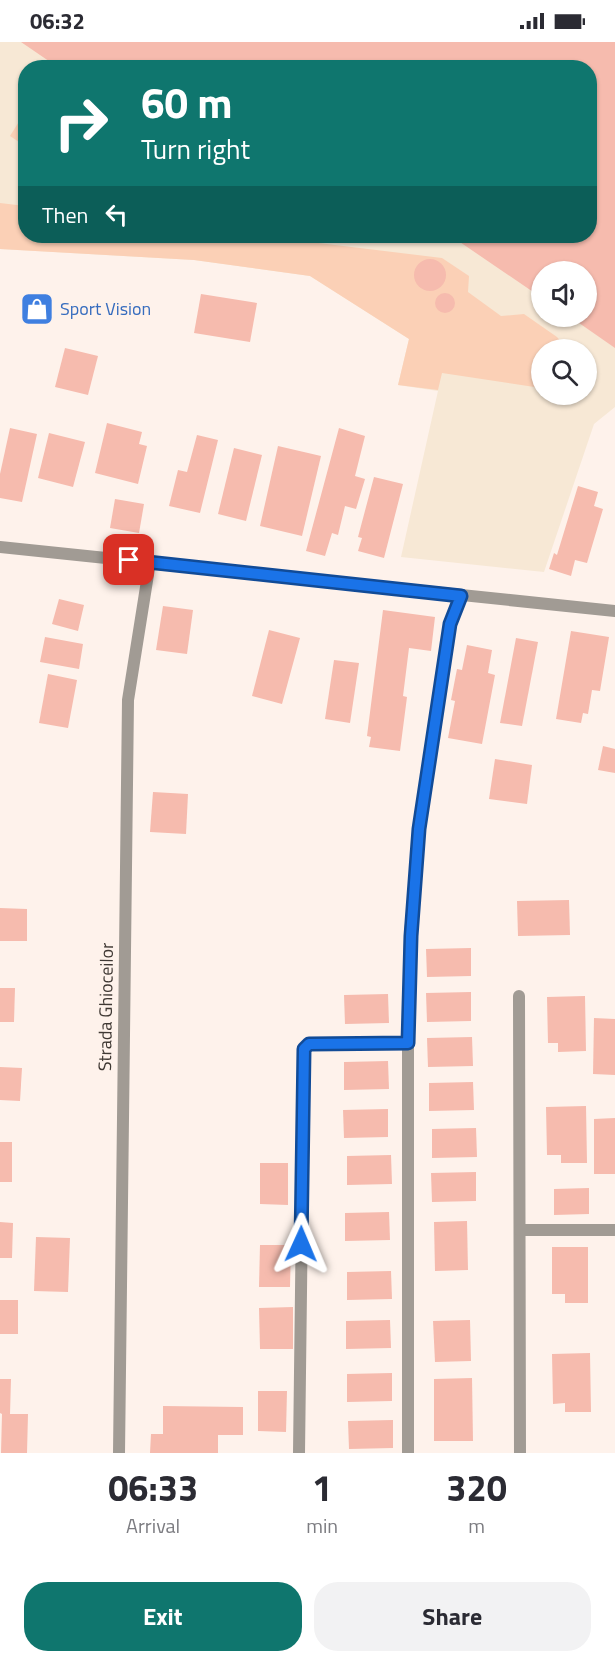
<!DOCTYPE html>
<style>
:root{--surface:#fff;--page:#f2f2f3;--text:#2b2b33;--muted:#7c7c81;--accent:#0f766e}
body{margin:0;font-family:"Titillium Web",sans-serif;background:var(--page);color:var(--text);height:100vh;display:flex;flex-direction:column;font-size:22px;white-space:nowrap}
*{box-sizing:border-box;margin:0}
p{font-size:20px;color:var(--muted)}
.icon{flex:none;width:33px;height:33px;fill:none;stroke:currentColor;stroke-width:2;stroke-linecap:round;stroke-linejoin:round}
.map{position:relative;height:1411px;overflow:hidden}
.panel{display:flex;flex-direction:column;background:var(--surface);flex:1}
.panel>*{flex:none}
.banner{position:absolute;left:18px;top:18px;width:579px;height:183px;border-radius:24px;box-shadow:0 2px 4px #0004;background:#0f766e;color:#fff;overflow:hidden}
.buttons{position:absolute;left:531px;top:219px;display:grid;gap:12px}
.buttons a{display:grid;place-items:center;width:66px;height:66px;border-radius:50%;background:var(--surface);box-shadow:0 2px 4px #0004;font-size:30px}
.pin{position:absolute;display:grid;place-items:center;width:51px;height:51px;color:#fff;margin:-26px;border-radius:12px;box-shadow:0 3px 9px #0006}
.me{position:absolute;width:66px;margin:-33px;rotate:1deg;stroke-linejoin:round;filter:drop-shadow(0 0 4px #0008)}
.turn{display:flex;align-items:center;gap:21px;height:126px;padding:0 24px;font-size:27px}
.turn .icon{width:78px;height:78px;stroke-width:2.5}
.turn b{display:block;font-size:42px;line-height:51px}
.then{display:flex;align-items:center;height:57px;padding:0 24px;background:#0003;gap:12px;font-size:22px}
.eta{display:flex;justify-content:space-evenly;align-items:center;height:102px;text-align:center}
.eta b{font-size:36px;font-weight:700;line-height:42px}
.cta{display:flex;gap:12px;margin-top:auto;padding:12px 24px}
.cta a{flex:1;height:69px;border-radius:24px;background:var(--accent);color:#fff;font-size:24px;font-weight:700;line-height:69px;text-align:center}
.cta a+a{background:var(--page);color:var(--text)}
.status{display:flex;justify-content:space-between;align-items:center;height:42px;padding:0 30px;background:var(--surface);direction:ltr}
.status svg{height:16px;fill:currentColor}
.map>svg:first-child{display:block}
.commercial{fill:#f7e8d5;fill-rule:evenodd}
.green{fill:#fbd0b6}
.building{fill:#f6bbae}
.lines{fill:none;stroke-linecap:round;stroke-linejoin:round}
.minor{stroke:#a19b94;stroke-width:12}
.route-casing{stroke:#114b97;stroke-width:15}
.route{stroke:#1a73e8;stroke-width:10}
.labels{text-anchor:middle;stroke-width:4.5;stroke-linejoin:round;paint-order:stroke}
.shop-label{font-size:18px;fill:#366cbe;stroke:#fef2eb;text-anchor:start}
.street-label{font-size:18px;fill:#3f3833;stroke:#fef2eb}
</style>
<div class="status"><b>06:32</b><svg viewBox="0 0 49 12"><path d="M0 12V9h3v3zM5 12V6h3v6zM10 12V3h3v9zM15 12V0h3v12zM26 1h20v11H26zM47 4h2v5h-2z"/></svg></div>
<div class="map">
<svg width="615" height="1411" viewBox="0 0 615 1411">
<rect width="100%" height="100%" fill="#fef2eb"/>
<path class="commercial" d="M 0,0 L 615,0 L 615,365 L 594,382 L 544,530 L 401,515 L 438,349 L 398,343 L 409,297 L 310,234 L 194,218 L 0,207 ZM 26,26 L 590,26 L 590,194 L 26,194 ZM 542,230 L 586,230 L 586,274 L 542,274 ZM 542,308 L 586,308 L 586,352 L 542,352 Z"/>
<g class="green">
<path d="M 25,70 L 25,104 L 10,94 Z"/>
<path d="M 0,161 L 25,164 L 26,194 L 261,194 L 442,216 L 469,234 L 468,250 L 501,274 L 524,272 L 557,295 L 567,307 L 542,308 L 541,346 L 442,331 L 438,348 L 398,343 L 409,297 L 310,234 L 194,218 L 0,207 Z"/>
</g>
<g class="building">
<path d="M 21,0 L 615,0 L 615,306 L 569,274 L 586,274 L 586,230 L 542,230 L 542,256 L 451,194 L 590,194 L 590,26 L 59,26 Z"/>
<circle cx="430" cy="233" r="16"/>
<circle cx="445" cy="261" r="10"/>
<path d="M 201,252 L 257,261 L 250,300 L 194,291 Z"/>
<path d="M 65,306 L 98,314 L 88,353 L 55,345 Z"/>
<path d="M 107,381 L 142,390 L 139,402 L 147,404 L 138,442 L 95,431 Z"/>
<path d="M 10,386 L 37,392 L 22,460 L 0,456 L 0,432 Z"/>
<path d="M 339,386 L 365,394 L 355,434 L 365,437 L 356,467 L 345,464 L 338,493 L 332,491 L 325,514 L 306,509 Z"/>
<path d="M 49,391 L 85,400 L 73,445 L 38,436 Z"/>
<path d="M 197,393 L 218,398 L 200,471 L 169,464 L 178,428 L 187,430 Z"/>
<path d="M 278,404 L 321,414 L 302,494 L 260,484 Z"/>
<path d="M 234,406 L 262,413 L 246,479 L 218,472 Z"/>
<path d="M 374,435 L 403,442 L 384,516 L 358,509 L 362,496 L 358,495 Z"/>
<path d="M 578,444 L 598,450 L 594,464 L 603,467 L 587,521 L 575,518 L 571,534 L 549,527 L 554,511 L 557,513 Z"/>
<path d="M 115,457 L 144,462 L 139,491 L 110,486 Z"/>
<path d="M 59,557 L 84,563 L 78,589 L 52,582 Z"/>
<path d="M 163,564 L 193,568 L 187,612 L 156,608 Z"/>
<path d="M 383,568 L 435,575 L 431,609 L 409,606 L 403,654 L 407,655 L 400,709 L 369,705 L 371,695 L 367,694 Z"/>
<path d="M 269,588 L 300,596 L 282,662 L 252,654 Z"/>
<path d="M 571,589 L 609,595 L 600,649 L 592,648 L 588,672 L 583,671 L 581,681 L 556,677 Z"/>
<path d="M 45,595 L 83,602 L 79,627 L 40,620 Z"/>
<path d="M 516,596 L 538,600 L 522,684 L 500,681 Z"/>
<path d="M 467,603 L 492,608 L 488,631 L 495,633 L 482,702 L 448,696 L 455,659 L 451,658 L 457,627 L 462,628 Z"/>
<path d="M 334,618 L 359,621 L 350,681 L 325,677 Z"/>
<path d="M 48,632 L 77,638 L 68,686 L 39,681 Z"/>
<path d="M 603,704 L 615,707 L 615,731 L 598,728 Z"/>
<path d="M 495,717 L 532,723 L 527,762 L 489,757 Z"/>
<path d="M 153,750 L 188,752 L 186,792 L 150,790 Z"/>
<path d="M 569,858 L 570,893 L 518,894 L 517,859 Z"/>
<path d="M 0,866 L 27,867 L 27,899 L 0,899 Z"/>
<path d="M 471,906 L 471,934 L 427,935 L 426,907 Z"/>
<path d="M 0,946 L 15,946 L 14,980 L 0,980 Z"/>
<path d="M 471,950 L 471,979 L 427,980 L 426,951 Z"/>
<path d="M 388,952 L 389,981 L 345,982 L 344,953 Z"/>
<path d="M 585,954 L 586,1009 L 558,1010 L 558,1001 L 548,1001 L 547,955 Z"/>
<path d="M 594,976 L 615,977 L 615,1033 L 593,1032 Z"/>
<path d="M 472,995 L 473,1024 L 428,1025 L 427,996 Z"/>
<path d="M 388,1019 L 389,1047 L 344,1048 L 344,1020 Z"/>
<path d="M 0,1025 L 22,1026 L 20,1059 L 0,1058 Z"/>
<path d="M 473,1040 L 474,1068 L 429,1069 L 429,1041 Z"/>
<path d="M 586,1064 L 587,1121 L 561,1121 L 561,1113 L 547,1113 L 546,1065 Z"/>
<path d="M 388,1067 L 388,1095 L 344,1096 L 343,1068 Z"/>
<path d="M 615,1076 L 615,1132 L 594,1132 L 594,1077 Z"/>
<path d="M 476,1086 L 477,1115 L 432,1116 L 432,1087 Z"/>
<rect x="0" y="1100" width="12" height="40"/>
<path d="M 391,1113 L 392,1142 L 347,1143 L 347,1114 Z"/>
<path d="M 260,1121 L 288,1121 L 288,1163 L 260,1162 Z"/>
<path d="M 476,1130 L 476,1159 L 432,1160 L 431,1131 Z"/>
<path d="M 589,1146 L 589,1172 L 554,1173 L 554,1147 Z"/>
<path d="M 389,1170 L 390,1198 L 345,1199 L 345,1171 Z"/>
<path d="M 467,1179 L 468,1228 L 435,1229 L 434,1180 Z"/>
<path d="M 0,1180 L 13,1181 L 12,1216 L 0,1216 Z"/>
<path d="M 36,1195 L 70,1196 L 68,1250 L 34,1249 Z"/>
<path d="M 260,1203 L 291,1203 L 290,1245 L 259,1245 Z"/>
<path d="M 552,1205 L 588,1205 L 588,1261 L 565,1261 L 565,1252 L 552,1252 Z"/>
<path d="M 391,1229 L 392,1257 L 347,1258 L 347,1230 Z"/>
<rect x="0" y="1258" width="18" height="34"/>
<path d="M 293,1265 L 293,1307 L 260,1307 L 259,1266 Z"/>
<path d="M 390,1278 L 391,1306 L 346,1307 L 346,1279 Z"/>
<path d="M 470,1278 L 471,1319 L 435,1320 L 433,1279 Z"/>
<path d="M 590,1311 L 591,1370 L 565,1370 L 565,1361 L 553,1362 L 552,1312 Z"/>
<path d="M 392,1331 L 392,1359 L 347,1360 L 347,1332 Z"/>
<path d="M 472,1336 L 473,1399 L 434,1399 L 434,1337 Z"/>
<path d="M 0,1337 L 11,1337 L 10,1372 L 28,1372 L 27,1411 L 1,1411 L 2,1372 L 0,1371 Z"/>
<path d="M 258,1349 L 287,1349 L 286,1390 L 258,1389 Z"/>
<path d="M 163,1364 L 243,1365 L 243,1393 L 218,1393 L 218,1411 L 150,1411 L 151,1392 L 163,1392 Z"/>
<path d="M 393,1378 L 393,1406 L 349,1407 L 348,1379 Z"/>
</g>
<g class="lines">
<g class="minor">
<path d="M 0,505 L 615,569"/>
<path d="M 519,954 L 520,1411"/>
<path d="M 520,1188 L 615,1188"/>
<path d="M 119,1411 L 128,658 L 150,520"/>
<path d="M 299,1411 L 304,1007 L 309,1002 L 408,1001"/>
<path d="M 408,1411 L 408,1001 L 410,894 L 419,787 L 450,582 L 461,554"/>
</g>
</g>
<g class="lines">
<defs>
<path id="route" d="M 129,518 L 461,554 L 450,582 L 419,787 L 411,894 L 408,1001 L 309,1002 L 304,1007 L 301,1202"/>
</defs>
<use href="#route" class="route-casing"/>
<use href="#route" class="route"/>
</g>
<defs>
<symbol id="shop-square" viewBox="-11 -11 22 22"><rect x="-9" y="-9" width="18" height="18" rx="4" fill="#3f7fe0" stroke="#fef2eb"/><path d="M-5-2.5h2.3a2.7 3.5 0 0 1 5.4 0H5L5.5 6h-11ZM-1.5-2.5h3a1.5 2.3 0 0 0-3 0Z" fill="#fff"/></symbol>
</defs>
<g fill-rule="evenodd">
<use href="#shop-square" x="18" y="248" width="38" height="38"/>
</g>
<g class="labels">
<g class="shop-label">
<text x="60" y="273">Sport Vision</text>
</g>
<g class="street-label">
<text transform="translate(106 965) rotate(-89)" y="6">Strada Ghioceilor</text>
</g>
</g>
</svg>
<div class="buttons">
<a><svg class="icon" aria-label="sound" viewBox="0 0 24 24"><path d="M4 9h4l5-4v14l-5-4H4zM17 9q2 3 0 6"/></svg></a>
<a><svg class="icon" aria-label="search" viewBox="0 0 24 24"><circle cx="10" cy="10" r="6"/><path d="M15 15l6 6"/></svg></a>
</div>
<div class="pin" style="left:129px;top:518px;background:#d93025"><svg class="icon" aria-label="arrive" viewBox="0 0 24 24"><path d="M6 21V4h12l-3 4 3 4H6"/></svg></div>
<svg class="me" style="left:301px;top:1202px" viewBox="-20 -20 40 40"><path d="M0-17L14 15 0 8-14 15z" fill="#1a73e8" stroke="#fff" stroke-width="4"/></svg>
<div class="banner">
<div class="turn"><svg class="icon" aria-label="right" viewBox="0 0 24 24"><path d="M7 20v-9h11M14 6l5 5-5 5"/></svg><div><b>60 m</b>Turn right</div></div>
<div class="then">Then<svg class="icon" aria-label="left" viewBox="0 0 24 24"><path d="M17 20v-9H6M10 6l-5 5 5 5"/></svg></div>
</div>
</div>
<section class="panel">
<div class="eta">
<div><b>06:33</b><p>Arrival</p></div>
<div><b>1</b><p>min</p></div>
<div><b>320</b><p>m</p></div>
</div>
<div class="cta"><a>Exit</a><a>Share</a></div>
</section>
